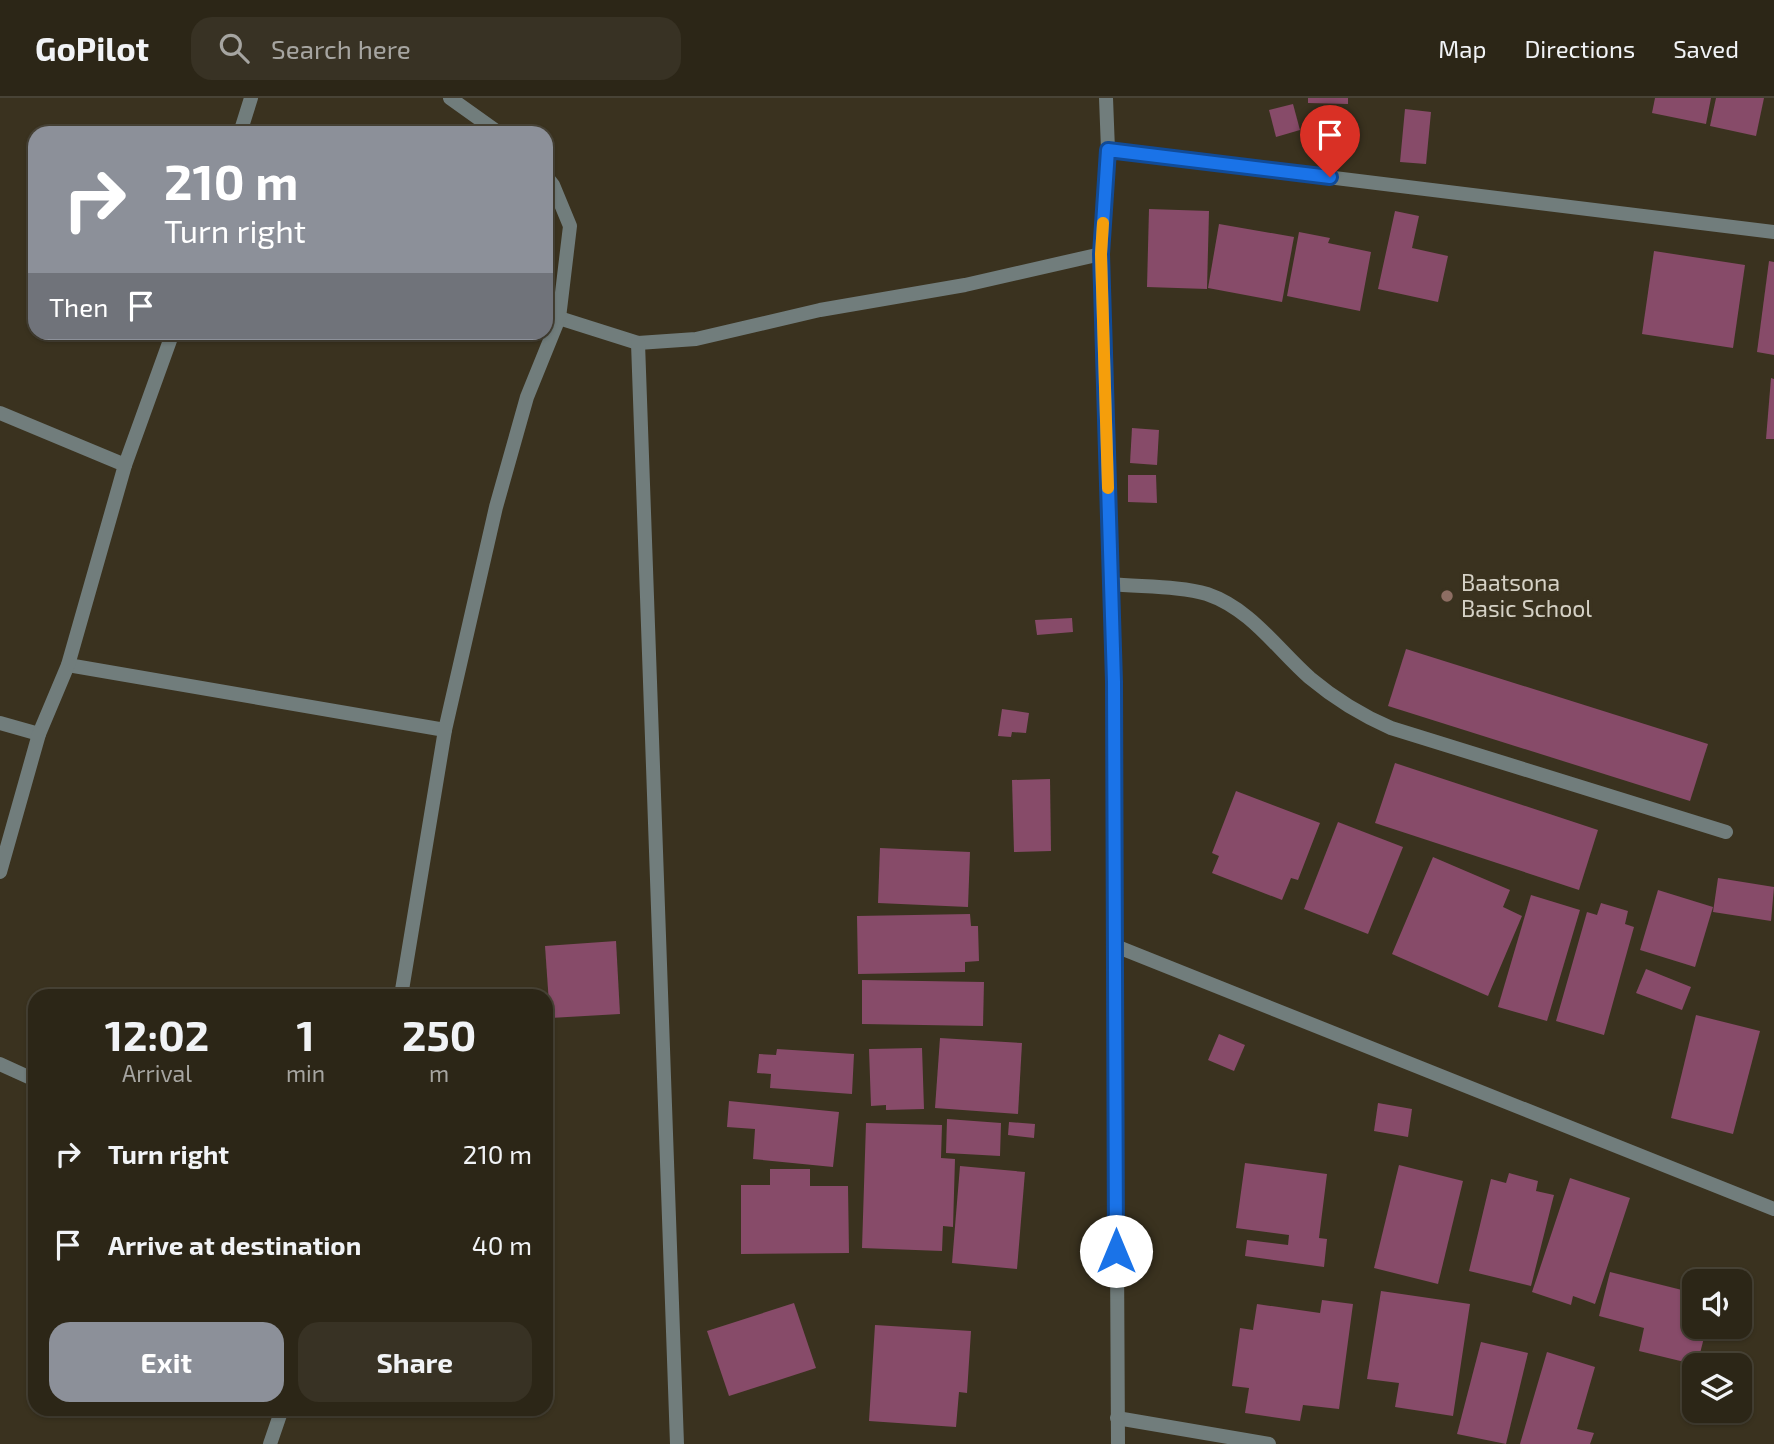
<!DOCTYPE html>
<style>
:root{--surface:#2c2617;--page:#383224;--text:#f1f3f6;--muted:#a6a5a1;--line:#484336;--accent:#8c9099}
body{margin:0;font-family:"Exo 2",sans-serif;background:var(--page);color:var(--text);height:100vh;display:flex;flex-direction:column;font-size:26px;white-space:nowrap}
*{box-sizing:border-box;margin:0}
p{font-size:23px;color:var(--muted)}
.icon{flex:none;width:38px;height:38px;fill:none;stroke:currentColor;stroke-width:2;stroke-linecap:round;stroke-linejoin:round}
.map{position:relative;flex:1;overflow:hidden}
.drawer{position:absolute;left:28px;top:891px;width:525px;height:427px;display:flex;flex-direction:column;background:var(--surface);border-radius:21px;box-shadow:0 2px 5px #0004,0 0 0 2px var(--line)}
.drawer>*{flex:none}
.banner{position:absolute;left:28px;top:28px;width:525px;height:214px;border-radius:21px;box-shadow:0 2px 5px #0004,0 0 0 2px var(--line);background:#8c9099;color:#fff;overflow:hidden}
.fabs{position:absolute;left:1682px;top:1171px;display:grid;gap:14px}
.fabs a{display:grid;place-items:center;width:70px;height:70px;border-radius:14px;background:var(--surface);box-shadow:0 2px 5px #0004,0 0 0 2px var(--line);font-size:35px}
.pin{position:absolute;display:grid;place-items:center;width:60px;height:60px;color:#fff;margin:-72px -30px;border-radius:50% 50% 50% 0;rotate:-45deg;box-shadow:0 0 7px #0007}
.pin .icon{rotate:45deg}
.me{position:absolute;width:77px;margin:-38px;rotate:0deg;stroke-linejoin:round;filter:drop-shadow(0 0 5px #0008)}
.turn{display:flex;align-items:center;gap:24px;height:147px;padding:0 21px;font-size:32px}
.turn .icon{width:91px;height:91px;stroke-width:2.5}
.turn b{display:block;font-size:49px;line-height:60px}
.then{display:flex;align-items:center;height:66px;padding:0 21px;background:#0003;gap:14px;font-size:26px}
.eta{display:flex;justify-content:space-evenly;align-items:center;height:119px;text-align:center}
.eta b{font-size:42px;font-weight:700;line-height:49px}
.primary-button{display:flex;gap:14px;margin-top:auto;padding:14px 21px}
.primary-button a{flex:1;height:80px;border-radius:21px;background:var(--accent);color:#fff;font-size:28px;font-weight:700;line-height:80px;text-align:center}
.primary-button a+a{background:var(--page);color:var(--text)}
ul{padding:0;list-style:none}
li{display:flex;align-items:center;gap:21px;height:91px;padding:0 21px}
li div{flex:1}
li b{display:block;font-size:26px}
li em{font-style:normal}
header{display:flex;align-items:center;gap:42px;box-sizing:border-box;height:98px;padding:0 35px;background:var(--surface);border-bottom:2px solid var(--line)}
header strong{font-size:33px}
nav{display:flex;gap:38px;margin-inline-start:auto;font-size:24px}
.search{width:490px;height:63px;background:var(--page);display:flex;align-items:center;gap:18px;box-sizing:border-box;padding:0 24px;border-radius:21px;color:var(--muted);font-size:26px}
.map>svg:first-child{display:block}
.building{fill:#874b69}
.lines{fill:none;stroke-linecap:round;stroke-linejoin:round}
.lane{stroke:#717d7c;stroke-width:14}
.street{stroke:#717d7c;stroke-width:14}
.route-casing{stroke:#114b97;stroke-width:18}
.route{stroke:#1a73e8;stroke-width:12}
.slow{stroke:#f59e0b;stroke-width:12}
.education-dot{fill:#8d6e63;stroke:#3a321f;stroke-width:2.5}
.labels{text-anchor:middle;stroke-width:7;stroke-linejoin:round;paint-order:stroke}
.poi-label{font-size:23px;fill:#d5d1c5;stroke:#3a321f;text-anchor:start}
</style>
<header>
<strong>GoPilot</strong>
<div class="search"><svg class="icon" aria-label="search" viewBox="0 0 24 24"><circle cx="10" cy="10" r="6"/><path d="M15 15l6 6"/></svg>Search here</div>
<nav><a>Map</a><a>Directions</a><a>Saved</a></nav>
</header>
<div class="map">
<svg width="1774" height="1346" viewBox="0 0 1774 1346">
<rect width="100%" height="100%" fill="#3a321f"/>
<g class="building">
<path d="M 1308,0 L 1348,0 L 1348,6 L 1308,5 Z"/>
<path d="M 1655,0 L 1711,0 L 1706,26 L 1652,15 Z"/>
<path d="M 1716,0 L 1764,0 L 1756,38 L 1710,28 Z"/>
<path d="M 1293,6 L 1300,32 L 1276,39 L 1269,12 Z"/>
<path d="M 1405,11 L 1431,14 L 1426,66 L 1400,64 Z"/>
<path d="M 1149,111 L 1209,113 L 1207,191 L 1147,189 Z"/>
<path d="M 1395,113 L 1419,118 L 1412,150 L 1448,158 L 1438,204 L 1378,191 Z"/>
<path d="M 1219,126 L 1294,139 L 1282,204 L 1208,190 Z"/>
<path d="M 1299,134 L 1330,140 L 1328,145 L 1371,154 L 1360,213 L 1287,198 Z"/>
<path d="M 1654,153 L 1745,167 L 1733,250 L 1642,236 Z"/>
<path d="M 1769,163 L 1774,164 L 1774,257 L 1757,254 Z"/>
<path d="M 1771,280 L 1774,281 L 1774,341 L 1766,341 Z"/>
<path d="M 1132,330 L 1159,332 L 1157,367 L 1130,365 Z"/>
<path d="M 1128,377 L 1156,377 L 1157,405 L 1128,404 Z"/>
<path d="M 1072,520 L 1073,534 L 1037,537 L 1035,522 Z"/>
<path d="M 1406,551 L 1708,646 L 1690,703 L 1388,608 Z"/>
<path d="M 1002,611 L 1029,615 L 1026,635 L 1012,634 L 1011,639 L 998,638 Z"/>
<path d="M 1395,665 L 1598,732 L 1579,792 L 1375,725 Z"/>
<path d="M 1050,681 L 1051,753 L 1014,754 L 1012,682 Z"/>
<path d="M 1236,693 L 1320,725 L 1298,782 L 1291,780 L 1282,802 L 1212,775 L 1219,758 L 1212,755 Z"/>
<path d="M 1338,724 L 1403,749 L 1368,836 L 1304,811 Z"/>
<path d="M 880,750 L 970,754 L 968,809 L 878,805 Z"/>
<path d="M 1433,759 L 1510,792 L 1503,809 L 1522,818 L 1488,898 L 1392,856 Z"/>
<path d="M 1718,780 L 1774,789 L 1771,823 L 1713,814 Z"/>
<path d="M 1658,792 L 1713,809 L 1695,869 L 1640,852 Z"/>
<path d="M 1531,797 L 1580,812 L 1547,923 L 1498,909 Z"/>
<path d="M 1601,805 L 1628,813 L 1625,826 L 1634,829 L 1604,937 L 1556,923 L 1587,814 L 1597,817 Z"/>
<path d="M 970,816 L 971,828 L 978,828 L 979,863 L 965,864 L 965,874 L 858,876 L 857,818 Z"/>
<path d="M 616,843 L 620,916 L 550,920 L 545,848 Z"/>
<path d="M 1646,871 L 1691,889 L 1682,912 L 1636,895 Z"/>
<path d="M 862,882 L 984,884 L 983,928 L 862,926 Z"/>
<path d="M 1696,917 L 1760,933 L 1733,1036 L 1671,1020 Z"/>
<path d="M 1219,936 L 1245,947 L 1234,973 L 1208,962 Z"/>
<path d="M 940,940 L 1022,945 L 1018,1016 L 935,1010 Z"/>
<path d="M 922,950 L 924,1011 L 886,1012 L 886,1007 L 871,1008 L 869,951 Z"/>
<path d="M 777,951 L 854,956 L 852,996 L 770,990 L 771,976 L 757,975 L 759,956 L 776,957 Z"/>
<path d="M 729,1003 L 839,1014 L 833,1069 L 753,1061 L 755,1031 L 727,1029 Z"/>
<path d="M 1378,1005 L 1412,1011 L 1408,1039 L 1374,1033 Z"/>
<path d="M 947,1021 L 1001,1025 L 1000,1058 L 946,1055 Z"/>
<path d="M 1009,1024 L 1035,1026 L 1034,1040 L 1008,1037 Z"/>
<path d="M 866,1025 L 942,1027 L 941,1060 L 955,1061 L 953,1129 L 943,1128 L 942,1153 L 862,1150 Z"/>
<path d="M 1245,1065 L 1327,1076 L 1319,1140 L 1327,1141 L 1324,1169 L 1245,1158 L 1247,1142 L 1288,1147 L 1289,1137 L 1236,1130 Z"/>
<path d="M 1399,1067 L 1463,1083 L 1438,1186 L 1374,1170 Z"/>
<path d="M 960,1068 L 1025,1074 L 1017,1171 L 952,1165 Z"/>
<path d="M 770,1071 L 810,1071 L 810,1088 L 848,1088 L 849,1155 L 741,1156 L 741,1087 L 770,1087 Z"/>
<path d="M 1509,1075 L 1538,1083 L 1536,1093 L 1554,1097 L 1531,1188 L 1469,1173 L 1491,1081 L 1506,1085 Z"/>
<path d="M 1570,1080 L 1630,1100 L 1595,1206 L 1573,1198 L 1571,1207 L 1532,1194 Z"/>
<path d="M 1610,1174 L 1694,1195 L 1694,1228 L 1707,1228 L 1697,1267 L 1639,1253 L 1644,1230 L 1599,1218 Z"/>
<path d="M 1381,1193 L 1470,1206 L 1453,1318 L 1395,1309 L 1399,1285 L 1367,1281 Z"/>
<path d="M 1322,1202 L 1353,1206 L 1339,1311 L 1303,1307 L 1300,1323 L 1245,1315 L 1249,1290 L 1232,1288 L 1240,1230 L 1253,1232 L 1257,1206 L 1320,1215 Z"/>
<path d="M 794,1205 L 816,1270 L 729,1298 L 707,1233 Z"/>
<path d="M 875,1227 L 971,1233 L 967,1295 L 959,1294 L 956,1329 L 869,1323 Z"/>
<path d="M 1481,1244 L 1528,1255 L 1506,1346 L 1457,1336 Z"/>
<path d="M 1547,1254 L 1595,1269 L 1577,1331 L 1594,1335 L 1590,1346 L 1520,1346 Z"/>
</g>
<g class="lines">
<g class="lane">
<path d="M 1111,486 C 1139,489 1181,488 1207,496 C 1251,511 1277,551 1310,580 C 1335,601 1361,617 1391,630 L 1726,734"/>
<path d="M 0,625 L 39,636"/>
<path d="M 1117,1320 L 1269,1346"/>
</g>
<g class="street">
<path d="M 450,0 L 499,35"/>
<path d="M 1106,0 L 1108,52 L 1101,156 L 1114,584 L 1118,1346"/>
<path d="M 240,35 L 251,0"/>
<path d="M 1108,52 L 1774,134"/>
<path d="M 559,220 L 638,245 L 696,241 L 820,212 L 965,187 L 1101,156"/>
<path d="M 638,245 L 677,1346"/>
<path d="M 0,315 L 125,367"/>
<path d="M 68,567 L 445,632"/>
<path d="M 0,774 L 39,636 L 68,567 L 125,367 L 173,234"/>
<path d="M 1113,847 L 1774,1111"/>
<path d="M 401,898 L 445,632 L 496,409 L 527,299 L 559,220 L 570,128 L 553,87 L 546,78"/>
<path d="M 0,966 L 35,982"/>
<path d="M 270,1346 L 282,1311"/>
</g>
</g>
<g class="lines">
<defs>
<path id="route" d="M 1116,1153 L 1114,584 L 1101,156 L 1108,52 L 1330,79"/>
</defs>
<use href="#route" class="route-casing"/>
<use href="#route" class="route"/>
<path class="slow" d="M 1103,125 L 1101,156 L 1108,390"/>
</g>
<circle class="education-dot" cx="1447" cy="498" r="7"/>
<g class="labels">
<g class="poi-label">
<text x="1461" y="493">Baatsona<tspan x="1461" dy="26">Basic School</tspan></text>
</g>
</g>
</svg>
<div class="fabs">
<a><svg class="icon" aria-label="sound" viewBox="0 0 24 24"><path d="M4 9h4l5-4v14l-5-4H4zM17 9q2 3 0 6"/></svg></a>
<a><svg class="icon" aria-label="layers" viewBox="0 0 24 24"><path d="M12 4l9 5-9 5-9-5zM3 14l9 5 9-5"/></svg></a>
</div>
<div class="pin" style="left:1330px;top:79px;background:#d93025"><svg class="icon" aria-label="arrive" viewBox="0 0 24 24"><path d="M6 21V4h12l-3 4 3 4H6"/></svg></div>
<svg class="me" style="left:1116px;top:1153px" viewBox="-20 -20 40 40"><circle r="19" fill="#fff"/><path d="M0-13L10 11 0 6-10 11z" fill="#1a73e8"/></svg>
<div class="banner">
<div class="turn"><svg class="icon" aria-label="right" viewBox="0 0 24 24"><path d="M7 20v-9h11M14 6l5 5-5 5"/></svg><div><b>210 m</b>Turn right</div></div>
<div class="then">Then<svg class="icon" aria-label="arrive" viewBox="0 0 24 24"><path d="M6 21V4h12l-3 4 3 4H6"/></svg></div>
</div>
<section class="drawer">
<div class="eta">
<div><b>12:02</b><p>Arrival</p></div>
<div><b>1</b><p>min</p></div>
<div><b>250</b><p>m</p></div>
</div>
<ul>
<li><svg class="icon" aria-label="right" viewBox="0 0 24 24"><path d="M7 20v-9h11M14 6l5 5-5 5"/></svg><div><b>Turn right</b></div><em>210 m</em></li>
<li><svg class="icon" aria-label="arrive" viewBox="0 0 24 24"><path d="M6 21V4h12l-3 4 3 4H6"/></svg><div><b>Arrive at destination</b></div><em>40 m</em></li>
</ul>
<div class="primary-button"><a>Exit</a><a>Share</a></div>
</section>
</div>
